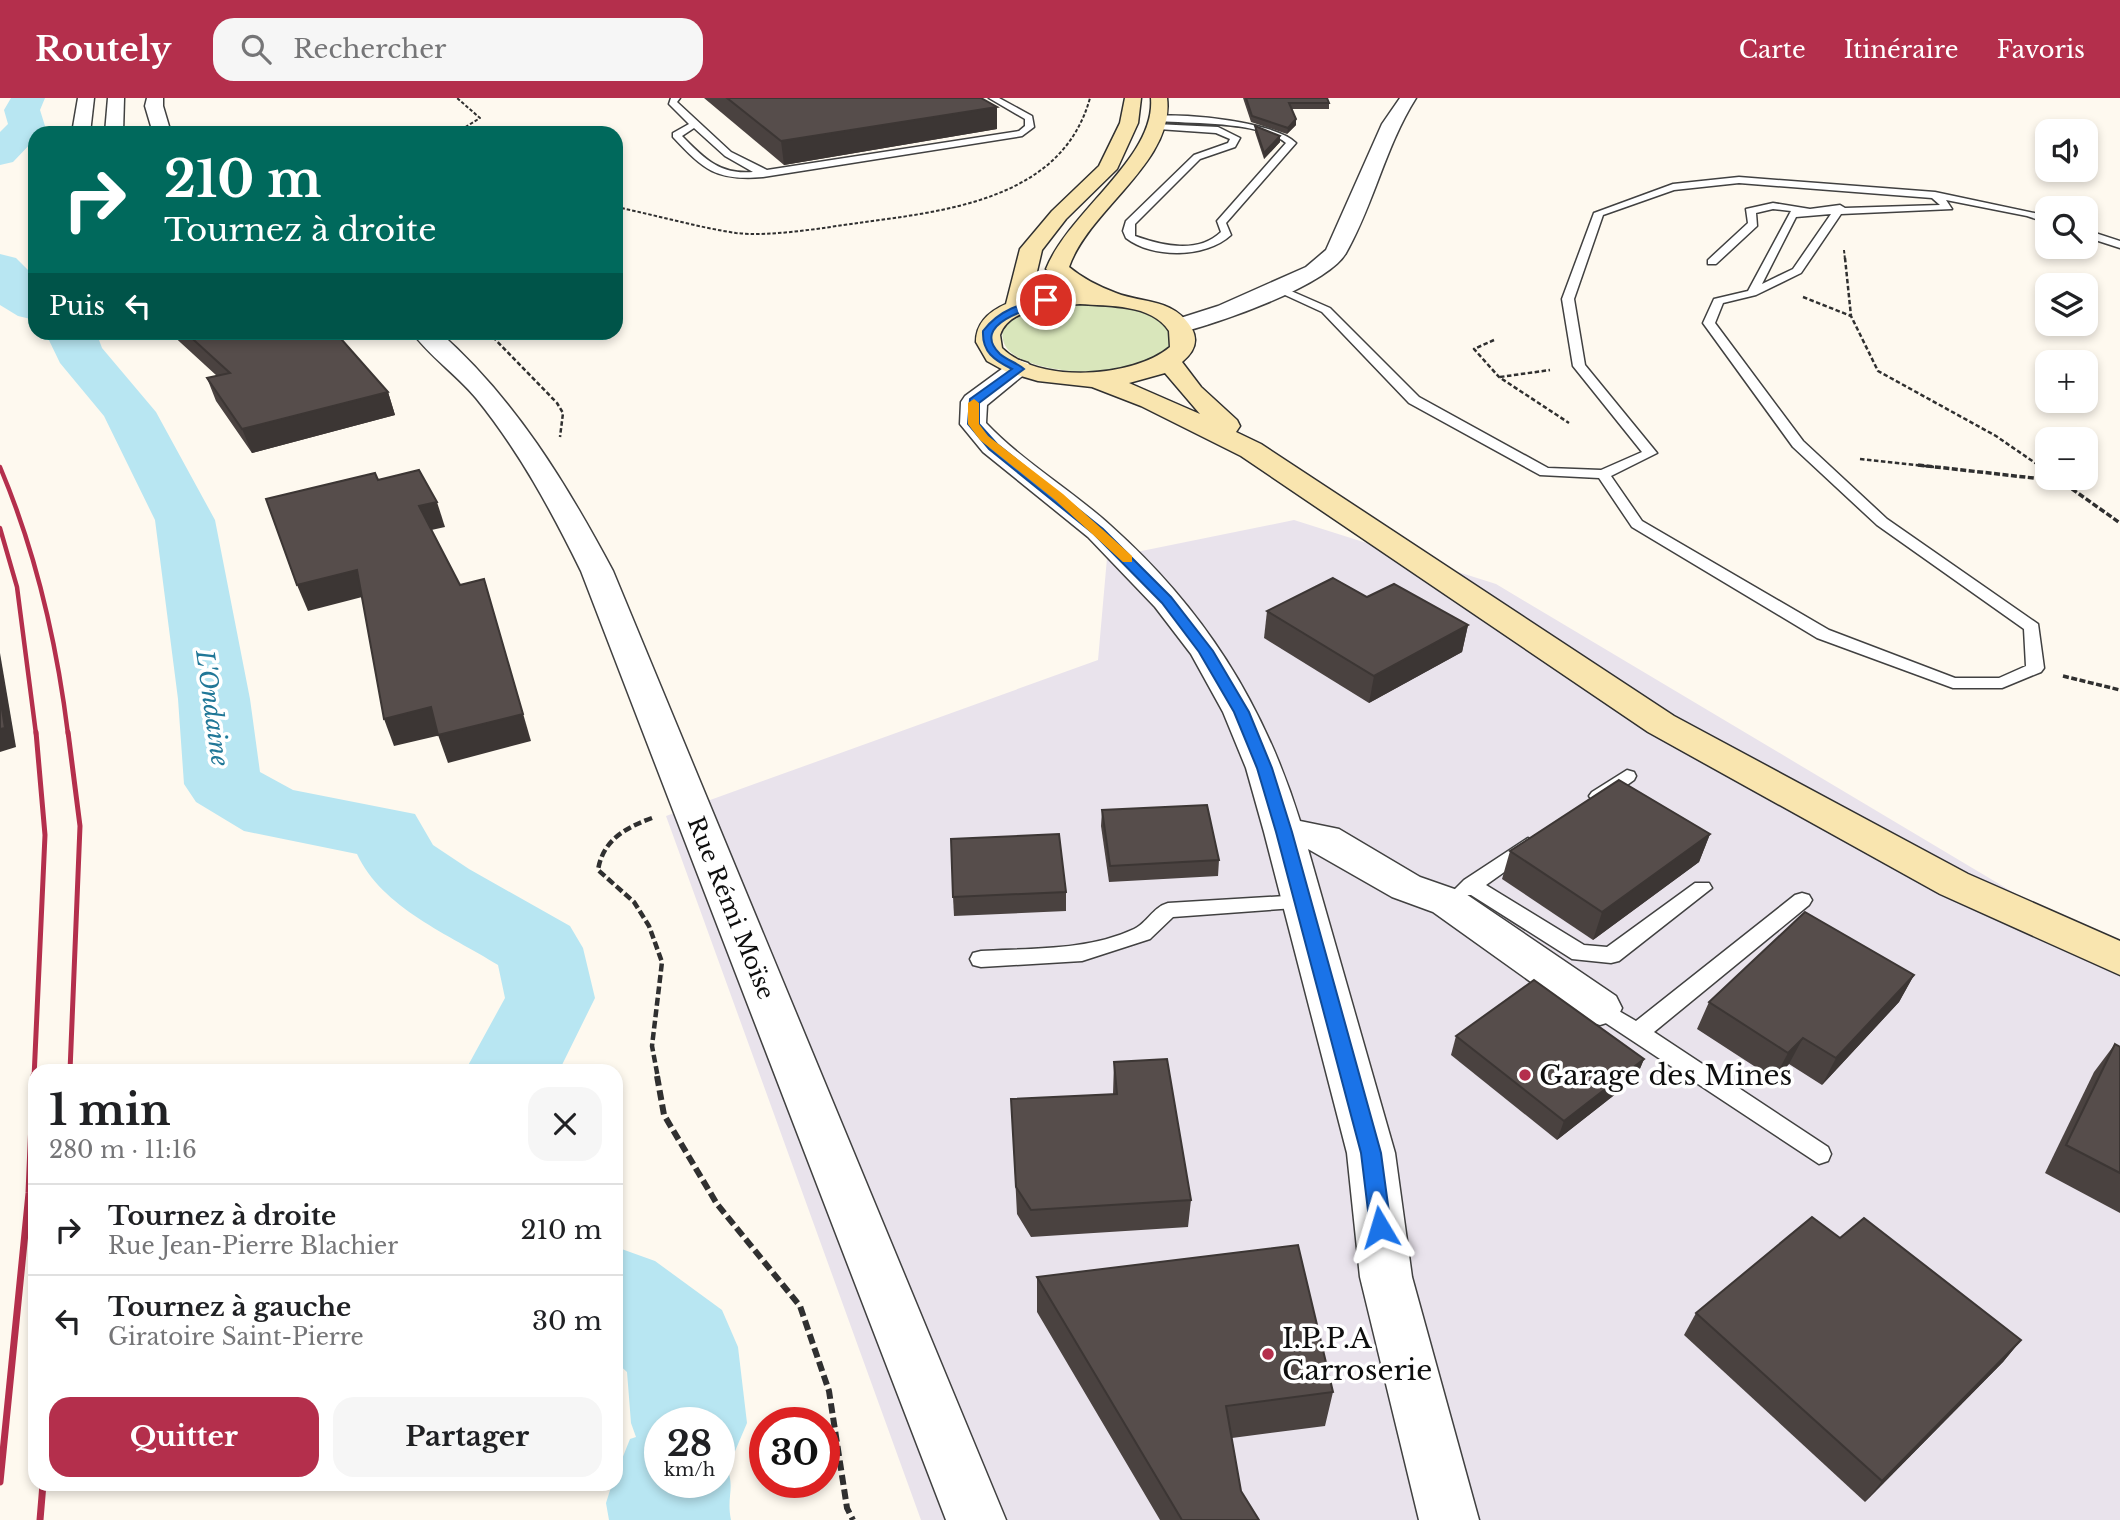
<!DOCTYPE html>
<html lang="fr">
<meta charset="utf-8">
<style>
:root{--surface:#fff;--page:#f6f6f6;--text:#202124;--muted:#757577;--line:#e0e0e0;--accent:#b42f4c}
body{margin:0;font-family:"Libre Baskerville",serif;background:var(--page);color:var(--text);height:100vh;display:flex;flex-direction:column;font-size:26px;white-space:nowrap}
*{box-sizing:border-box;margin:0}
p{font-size:23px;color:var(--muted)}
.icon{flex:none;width:38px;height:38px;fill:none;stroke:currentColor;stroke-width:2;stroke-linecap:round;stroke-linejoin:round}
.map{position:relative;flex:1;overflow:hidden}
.panel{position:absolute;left:28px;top:966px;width:595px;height:427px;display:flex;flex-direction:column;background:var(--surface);border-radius:21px;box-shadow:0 4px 10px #0003}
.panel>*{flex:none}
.guide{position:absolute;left:28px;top:28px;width:595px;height:214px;border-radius:21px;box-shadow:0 4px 10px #0003;background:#00695c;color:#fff;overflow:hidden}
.controls{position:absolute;left:2035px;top:21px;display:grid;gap:14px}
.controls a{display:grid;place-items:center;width:63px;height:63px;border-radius:14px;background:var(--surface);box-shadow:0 4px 10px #0003;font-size:35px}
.speed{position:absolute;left:644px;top:1309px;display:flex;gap:14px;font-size:35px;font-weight:700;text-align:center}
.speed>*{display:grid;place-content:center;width:91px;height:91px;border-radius:50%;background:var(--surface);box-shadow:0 4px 10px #0003;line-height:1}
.speed small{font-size:18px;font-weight:400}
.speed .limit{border:10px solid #d22;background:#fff;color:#111}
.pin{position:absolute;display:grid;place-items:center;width:60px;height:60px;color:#fff;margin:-30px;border:4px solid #fff;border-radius:50%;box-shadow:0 2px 7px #0007}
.me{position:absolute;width:77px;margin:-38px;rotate:353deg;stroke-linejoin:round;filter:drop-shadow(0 0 5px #0008)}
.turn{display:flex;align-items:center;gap:24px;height:147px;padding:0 21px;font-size:32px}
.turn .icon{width:91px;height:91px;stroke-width:2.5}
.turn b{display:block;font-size:49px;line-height:60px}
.then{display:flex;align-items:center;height:66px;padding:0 21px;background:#0003;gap:14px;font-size:26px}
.round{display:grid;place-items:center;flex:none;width:74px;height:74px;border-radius:21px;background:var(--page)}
.head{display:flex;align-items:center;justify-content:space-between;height:119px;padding:0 21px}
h1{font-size:42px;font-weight:800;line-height:52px}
.action{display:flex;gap:14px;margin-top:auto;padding:14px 21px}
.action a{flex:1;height:80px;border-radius:21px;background:var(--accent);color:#fff;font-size:28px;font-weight:800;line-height:80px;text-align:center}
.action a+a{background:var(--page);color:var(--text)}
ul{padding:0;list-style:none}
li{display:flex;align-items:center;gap:21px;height:91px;padding:0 21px;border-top:2px solid var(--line)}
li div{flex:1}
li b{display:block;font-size:26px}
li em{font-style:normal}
header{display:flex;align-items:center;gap:42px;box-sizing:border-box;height:98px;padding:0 35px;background:var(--accent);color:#fff}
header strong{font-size:33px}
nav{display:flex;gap:38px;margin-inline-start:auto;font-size:24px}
.search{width:490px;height:63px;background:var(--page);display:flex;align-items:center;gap:18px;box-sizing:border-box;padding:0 24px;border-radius:21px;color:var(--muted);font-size:26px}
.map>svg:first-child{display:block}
.industrial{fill:#e9e3ec}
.green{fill:#d9e6bb}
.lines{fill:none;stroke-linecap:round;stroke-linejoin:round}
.river{fill:#b8e6f2;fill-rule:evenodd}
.lane-casing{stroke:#414141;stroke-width:3}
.street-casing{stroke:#414141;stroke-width:3}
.secondary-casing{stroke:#303030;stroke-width:3}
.path-far4{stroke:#303030;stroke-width:2;stroke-dasharray:3.5 2;stroke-linecap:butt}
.path-far3{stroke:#303030;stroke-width:2.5;stroke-dasharray:4.5 2.5;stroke-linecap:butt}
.path-far2{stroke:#303030;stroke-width:3.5;stroke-dasharray:6 2.5;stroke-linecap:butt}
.path-far1{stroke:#303030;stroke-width:4.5;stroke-dasharray:8 3.5;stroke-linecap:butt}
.path{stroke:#303030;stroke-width:6;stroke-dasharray:10 4.5;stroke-linecap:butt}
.lane{fill:#fff;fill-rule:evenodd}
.street{fill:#fff;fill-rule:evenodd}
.secondary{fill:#f9e5af;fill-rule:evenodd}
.rail-far2{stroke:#b42f4c;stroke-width:4.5}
.rail-far1{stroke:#b42f4c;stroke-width:5}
.rail{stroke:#b42f4c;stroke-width:7}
.wall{fill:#4a4240}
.shaded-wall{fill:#3c3634}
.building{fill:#564d4b;stroke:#3c3634;stroke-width:2}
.route{fill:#1a73e8;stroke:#114b97;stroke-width:2}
.slow{fill:#f59e0b}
.poi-dot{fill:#b42f4c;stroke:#fff;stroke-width:2.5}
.labels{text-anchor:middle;stroke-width:7;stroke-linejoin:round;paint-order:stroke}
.street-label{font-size:23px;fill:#0e0e0e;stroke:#fff}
.water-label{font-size:24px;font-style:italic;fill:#207797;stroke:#fff}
.near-poi-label{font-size:28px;fill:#0e0e0e;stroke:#fff;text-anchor:start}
</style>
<header>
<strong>Routely</strong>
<div class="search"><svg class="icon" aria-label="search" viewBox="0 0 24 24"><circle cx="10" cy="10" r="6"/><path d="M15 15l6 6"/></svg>Rechercher</div>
<nav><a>Carte</a><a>Itinéraire</a><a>Favoris</a></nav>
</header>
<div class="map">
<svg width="2120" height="1422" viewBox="0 0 2120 1422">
<rect width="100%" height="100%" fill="#fef9ef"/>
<path class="industrial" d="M 1294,422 L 1496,486 L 2120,858 L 2120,1422 L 921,1422 L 666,718 L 1098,562 L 1107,460 Z"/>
<path class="green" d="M 1081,204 C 1098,206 1192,213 1168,249 C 1145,284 1053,277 1021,261 C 1013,257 1005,251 1003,242 C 995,212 1062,206 1081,204 Z"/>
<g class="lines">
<g class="river">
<path d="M 11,0 L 45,0 L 40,12 L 45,28 L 40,35 L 35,35 L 35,41 L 13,64 L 0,67 L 0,34 L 8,26 L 4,12 Z"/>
<path d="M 0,156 L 16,160 L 32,176 L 35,222 L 18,218 L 0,207 Z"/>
<path d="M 45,234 L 96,234 L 102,250 L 156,314 L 215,422 L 250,601 L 260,674 L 293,692 L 415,716 L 433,747 L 469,771 L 570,828 L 583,850 L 595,900 L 559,973 L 465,973 L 505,900 L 498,867 C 450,837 382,810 357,756 L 244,733 L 196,704 L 184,686 L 178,601 L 155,422 L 104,318 L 60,265 Z"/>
<path d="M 616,1149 L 655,1163 L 722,1212 L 738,1249 L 747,1325 L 730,1365 L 726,1367 C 736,1391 726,1397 731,1422 L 609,1422 L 606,1405 L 612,1386 L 616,1386 L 616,1376 L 630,1341 L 636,1339 L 631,1325 L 627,1274 L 616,1264 ZM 660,1325 L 719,1325 L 719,1384 L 660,1384 Z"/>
</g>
<defs>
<g id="lane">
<path d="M 671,0 L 680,0 L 677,4 L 731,54 L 767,72 L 1019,33 L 1025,28 L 1025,21 L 989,0 L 999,0 L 1032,18 L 1034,29 L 1022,38 L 763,79 C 716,83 704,72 673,39 L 673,35 L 689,26 L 669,6 ZM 694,30 L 725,58 L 753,74 C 719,77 704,60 682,38 Z"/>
<path d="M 1157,18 C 1186,15 1275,24 1296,45 L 1226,125 L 1231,137 C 1206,160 1153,161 1126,140 L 1123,133 L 1126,123 L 1194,57 L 1228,45 L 1230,41 L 1216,35 L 1158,31 L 1155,26 L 1218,29 L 1240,40 L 1235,49 L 1200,61 L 1135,126 L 1135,138 C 1163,148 1198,156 1221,134 L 1217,123 L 1286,45 C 1259,23 1194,26 1160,23 Z"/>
<path d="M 1739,79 L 1935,94 L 2048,118 L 2048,125 L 2027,118 L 1946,102 L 1952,111 L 1841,116 L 1801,175 L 1756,197 L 1723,205 L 1715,225 L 1803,343 L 1887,421 L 2038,526 L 2044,570 L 2041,574 L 2002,590 L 1953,590 L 1817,540 L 1632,429 L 1599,380 L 1540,377 L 1409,305 L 1322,214 L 1272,191 L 1282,189 L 1330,210 L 1419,299 L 1548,370 L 1601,372 L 1642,354 L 1573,268 L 1562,201 L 1594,115 L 1673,86 ZM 1739,85 L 1932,100 L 1940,107 L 1845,110 L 1840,107 L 1810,111 L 1773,105 L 1746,111 L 1748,125 L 1708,162 L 1708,166 L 1716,166 L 1757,128 L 1756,115 L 1773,111 L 1791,113 L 1748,193 L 1714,201 L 1703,225 L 1793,349 L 1877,427 L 2024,531 L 2026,568 L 1999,580 L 1955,580 L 1829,532 L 1642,423 L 1611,378 L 1657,355 L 1585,267 L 1574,201 L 1603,117 L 1674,92 ZM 1831,116 L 1793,171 L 1762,186 L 1796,119 Z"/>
<path d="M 2086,132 L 2120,143 L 2120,150 L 2086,139 Z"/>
<path d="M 1627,672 L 1634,674 L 1636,678 L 1634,682 L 1606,702 L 1592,702 L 1589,698 L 1592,694 Z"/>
<path d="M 1528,740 L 1538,747 L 1535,752 L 1486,787 L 1584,847 L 1607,849 L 1695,785 L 1709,785 L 1712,790 L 1619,863 L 1611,865 L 1572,861 L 1471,797 L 1457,797 L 1454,792 L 1464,782 Z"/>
<path d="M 1802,795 L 1809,797 L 1812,802 L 1809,807 L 1654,934 L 1828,1049 L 1831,1056 L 1828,1063 L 1819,1066 L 1592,916 L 1589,910 L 1592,904 L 1600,902 L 1636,923 L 1795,797 Z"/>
<path d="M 1302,797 L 1309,799 L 1312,804 L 1309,809 L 1173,819 L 1150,841 L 1082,863 L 981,869 L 973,867 L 970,861 L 973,855 L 981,853 C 1031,850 1087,853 1134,831 C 1147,825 1153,809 1168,805 Z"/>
</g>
<g id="street">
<path d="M 78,0 L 94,0 L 90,35 L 72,35 Z"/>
<path d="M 108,0 L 124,0 L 123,35 L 105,35 Z"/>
<path d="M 147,0 L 163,0 L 163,8 L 171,35 L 153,35 L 145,8 Z"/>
<path d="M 1400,0 L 1416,0 C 1385,49 1374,106 1346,155 C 1327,188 1216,226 1179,235 L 1171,233 L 1167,228 L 1171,223 L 1218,208 L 1306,169 L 1326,152 L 1382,26 Z"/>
<path d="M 412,234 L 439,234 C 515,301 566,385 613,473 L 1006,1422 L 946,1422 L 581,473 C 551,412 519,353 476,300 C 457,277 428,257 412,234 Z"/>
<path d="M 1019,262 L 1028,265 L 1032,270 L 987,307 L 986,325 C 1023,364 1070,391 1110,427 C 1203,510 1263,604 1300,723 L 1339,731 L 1420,779 L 1463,794 L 1616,898 L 1622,910 L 1616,922 L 1600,927 L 1584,922 L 1433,814 L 1392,799 L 1308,751 L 1395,1055 L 1412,1179 L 1479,1422 L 1419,1422 L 1360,1179 L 1347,1055 L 1264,734 L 1246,670 L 1223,614 L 1191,556 L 1155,509 L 1088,439 L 983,354 L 960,326 L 961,304 L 965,298 L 1010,265 Z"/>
</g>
<path id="secondary" d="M 1125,0 L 1141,0 L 1138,25 L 1117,71 L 1066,121 L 1042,152 L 1031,199 L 1074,193 L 1046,171 C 1069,113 1156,60 1151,0 L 1167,0 C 1175,64 1089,111 1069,169 C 1082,180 1100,189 1116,195 C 1145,206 1174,200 1192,231 C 1199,244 1193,255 1182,264 L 1201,289 L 1237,322 L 1240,328 L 1236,334 L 1261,346 L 1674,618 L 1968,776 L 2120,843 L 2120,877 L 1940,796 L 1648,634 L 1241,358 L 1141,308 L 1092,289 L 1038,283 L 1007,274 L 987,263 L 976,244 C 976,224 990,213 1006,206 L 1020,151 L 1052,113 L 1099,68 L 1120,25 ZM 1080,206 C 1108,208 1152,206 1169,233 L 1170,249 C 1133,280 1038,286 1002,250 L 1000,237 C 1009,209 1055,208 1080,206 ZM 1165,275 L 1200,316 L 1129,285 Z"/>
</defs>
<use href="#lane" class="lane-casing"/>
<use href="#street" class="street-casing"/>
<use href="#secondary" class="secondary-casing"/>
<g class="path-far4">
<path d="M 456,35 L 480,20 L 457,0"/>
<path d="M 616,109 C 656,117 696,129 736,135 C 772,139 821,130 858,125 C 945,113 1062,102 1090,0"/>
<path d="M 1844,152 L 1845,162"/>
</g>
<g class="path-far3">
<path d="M 1845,160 L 1851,218 L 1878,273 L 1996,338 L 2041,369"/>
<path d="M 1803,199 L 1851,218"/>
<path d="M 488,234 L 557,305 L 563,315 L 560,339"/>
<path d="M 1494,242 L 1474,251 L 1499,279 L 1569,325"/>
<path d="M 1500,279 L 1550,272"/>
<path d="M 1860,361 L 1934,369"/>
</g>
<g class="path-far2">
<path d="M 1918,367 L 2060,383"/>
<path d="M 2038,367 L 2048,374"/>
<path d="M 2058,381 L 2120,425"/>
<path d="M 2063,578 L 2120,592"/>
</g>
<path class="path-far1" d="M 652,720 C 625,730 603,742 598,772 L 634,804 L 649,828 L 662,864 L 652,948 L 658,980"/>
<path class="path" d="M 657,978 L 664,1017 L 717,1106 L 800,1208 L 829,1293 L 847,1410 L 853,1422"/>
<use href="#lane" class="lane"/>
<use href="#street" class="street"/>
<use href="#secondary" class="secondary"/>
<g class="rail-far2">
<path d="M 0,369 C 35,452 57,547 68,636"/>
<path d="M 0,430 L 17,489 L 36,636"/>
</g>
<g class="rail-far1">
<path d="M 68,634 L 80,728 L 70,973"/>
<path d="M 34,980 L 45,737 L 36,634"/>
</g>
<g class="rail">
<path d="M 0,1384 L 29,1095 L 34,978"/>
<path d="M 40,1422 L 43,1386"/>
</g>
</g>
<g class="wall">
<path d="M 704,0 L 981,0 L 997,31 L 784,67 Z"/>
<path d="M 1243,0 L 1327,0 L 1329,5 L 1329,11 L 1292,11 L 1296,21 L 1296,27 L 1287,36 L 1251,24 Z"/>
<path d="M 1255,28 L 1280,44 L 1264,61 L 1255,34 Z"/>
<path d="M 169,234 L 335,234 L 388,294 L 395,317 L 252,355 L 216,303 L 207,280 L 217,278 Z"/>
<path d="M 1367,499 L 1468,527 L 1462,554 L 1369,605 L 1264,540 L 1267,513 Z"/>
<path d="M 1102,712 L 1219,762 L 1218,778 L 1109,784 L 1101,728 Z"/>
<path d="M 1710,736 L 1699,764 L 1593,842 L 1502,781 L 1510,753 Z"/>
<path d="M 1066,794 L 1066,813 L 954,818 L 953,799 Z"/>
<path d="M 1914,877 L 1899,904 L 1822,987 L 1789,966 L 1774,981 L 1697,931 L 1709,904 Z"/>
<path d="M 1456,938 L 1644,961 L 1636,980 L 1557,1042 L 1451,957 Z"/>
<path d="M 2115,946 L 2120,949 L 2120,1115 L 2045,1075 L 2094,974 Z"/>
<path d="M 1114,964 L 1191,1102 L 1188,1129 L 1031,1139 L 1017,1116 L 1011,1001 L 1113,996 Z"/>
<path d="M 1840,1140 L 2021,1242 L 2003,1264 L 1865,1404 L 1684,1237 L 1696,1215 Z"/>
<path d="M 1037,1179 L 1333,1294 L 1325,1328 L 1232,1340 L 1241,1393 L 1259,1422 L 1160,1422 L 1037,1214 Z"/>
</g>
<g class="shaded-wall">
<path d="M 997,9 L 997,31 L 784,67 L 781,43 Z"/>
<path d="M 1296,21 L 1296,27 L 1287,36 L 1288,30 Z"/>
<path d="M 1280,38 L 1280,44 L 1264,61 L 1264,55 Z"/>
<path d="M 388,294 L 395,317 L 252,355 L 242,331 Z"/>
<path d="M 437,404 L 445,429 L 427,433 L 419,408 Z"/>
<path d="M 357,472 L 366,498 L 308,513 L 297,487 Z"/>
<path d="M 484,481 L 531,643 L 448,665 L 438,637 Z"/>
<path d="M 1468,527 L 1462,554 L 1369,605 L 1374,578 Z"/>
<path d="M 0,555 L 16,649 L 0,654 Z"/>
<path d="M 431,609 L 441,637 L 394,648 L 384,621 Z"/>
<path d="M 1710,736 L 1699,764 L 1593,842 L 1602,814 Z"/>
<path d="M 1914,877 L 1899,904 L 1822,987 L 1836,960 Z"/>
<path d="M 1803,940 L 1789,966 L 1774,981 L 1788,955 Z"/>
<path d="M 1644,961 L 1636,980 L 1557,1042 L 1564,1023 Z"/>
<path d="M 2021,1242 L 2003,1264 L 1865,1404 L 1882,1383 Z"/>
</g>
<g class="building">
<path d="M 727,0 L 981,0 L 997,9 L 781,43 Z"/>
<path d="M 1246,0 L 1327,0 L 1329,5 L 1289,5 L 1296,21 L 1288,30 L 1252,18 Z"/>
<path d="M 1255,28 L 1280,38 L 1264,55 Z"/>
<path d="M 185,234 L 335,234 L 388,294 L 242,331 L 207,280 L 230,275 Z"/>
<path d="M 419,372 L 437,404 L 419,408 L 460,487 L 484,481 L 523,616 L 438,637 L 431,609 L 384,621 L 357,472 L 297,487 L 266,401 L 375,375 L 378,382 Z"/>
<path d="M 1333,480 L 1367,499 L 1394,486 L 1468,527 L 1374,578 L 1267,513 Z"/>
<path d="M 0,599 L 5,630 L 0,631 Z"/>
<path d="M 1619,682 L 1710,736 L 1602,814 L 1510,753 Z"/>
<path d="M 1207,707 L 1219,762 L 1110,768 L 1102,712 Z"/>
<path d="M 1059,736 L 1066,794 L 953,799 L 951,741 Z"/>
<path d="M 1805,814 L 1914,877 L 1836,960 L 1803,940 L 1788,955 L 1709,904 Z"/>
<path d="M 1534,882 L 1644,961 L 1564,1023 L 1456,938 Z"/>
<path d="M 2115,946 L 2120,949 L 2120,1075 L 2066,1047 Z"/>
<path d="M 1167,961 L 1191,1102 L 1031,1112 L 1016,1089 L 1011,1001 L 1117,996 L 1114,964 Z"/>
<path d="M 1812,1119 L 1840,1140 L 1864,1120 L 2021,1242 L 1882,1383 L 1696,1215 Z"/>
<path d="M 1298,1147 L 1333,1294 L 1226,1308 L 1241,1393 L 1259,1422 L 1182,1422 L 1037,1179 Z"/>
</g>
<path class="route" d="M 1046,200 L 1050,205 C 1030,210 969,226 1000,256 C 1007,262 1017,265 1024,271 L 979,305 L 979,326 L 997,346 L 1103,431 L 1171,499 L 1213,553 L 1249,614 L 1272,670 L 1292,734 L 1381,1055 L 1391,1129 L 1388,1136 L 1380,1139 L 1373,1136 L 1370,1129 L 1361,1055 L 1276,734 L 1257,670 L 1234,614 L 1199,554 L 1162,505 L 1094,436 L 989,351 L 968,326 L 970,301 L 1012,271 C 994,262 982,254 983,233 C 1000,211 1021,206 1046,200 Z"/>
<path class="slow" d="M 974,301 L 979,305 L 979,326 L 988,338 L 1063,396 L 1132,458 L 1132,464 L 1123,464 L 1055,402 L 980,342 L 968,326 L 968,305 Z"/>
<g class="poi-dot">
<circle cx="1525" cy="977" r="7"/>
<circle cx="1268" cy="1256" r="7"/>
</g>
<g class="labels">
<g class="street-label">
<text transform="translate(731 810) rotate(68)" y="8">Rue Rémi Moïse</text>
</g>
<g class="water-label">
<text transform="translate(212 610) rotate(82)" y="8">L'Ondaine</text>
</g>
<g class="near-poi-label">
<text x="1539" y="987">Garage des Mines</text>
<text x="1282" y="1250">I.P.P.A<tspan x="1282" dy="32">Carroserie</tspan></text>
</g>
</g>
</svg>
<div class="controls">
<a><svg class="icon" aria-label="sound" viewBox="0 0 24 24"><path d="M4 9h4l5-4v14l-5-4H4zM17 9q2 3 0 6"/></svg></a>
<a><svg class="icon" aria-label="search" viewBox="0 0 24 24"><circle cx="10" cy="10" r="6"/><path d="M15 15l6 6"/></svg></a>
<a><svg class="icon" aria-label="layers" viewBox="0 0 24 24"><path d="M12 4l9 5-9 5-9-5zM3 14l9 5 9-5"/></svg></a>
<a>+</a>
<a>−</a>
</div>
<div class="speed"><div>28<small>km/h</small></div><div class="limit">30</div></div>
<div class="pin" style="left:1046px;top:202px;background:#d93025"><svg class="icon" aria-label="arrive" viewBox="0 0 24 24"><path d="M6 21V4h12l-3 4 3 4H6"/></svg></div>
<svg class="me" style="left:1380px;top:1129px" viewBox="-20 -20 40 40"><path d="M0-17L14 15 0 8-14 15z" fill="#1a73e8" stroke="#fff" stroke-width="4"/></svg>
<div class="guide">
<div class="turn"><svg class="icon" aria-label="right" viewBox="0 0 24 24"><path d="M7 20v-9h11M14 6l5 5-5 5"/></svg><div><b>210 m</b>Tournez à droite</div></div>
<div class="then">Puis<svg class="icon" aria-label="left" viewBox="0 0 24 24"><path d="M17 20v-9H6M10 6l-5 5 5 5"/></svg></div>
</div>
<section class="panel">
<div class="head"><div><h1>1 min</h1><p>280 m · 11:16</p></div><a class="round"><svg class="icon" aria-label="close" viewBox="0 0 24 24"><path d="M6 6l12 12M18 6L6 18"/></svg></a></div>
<ul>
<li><svg class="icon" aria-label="right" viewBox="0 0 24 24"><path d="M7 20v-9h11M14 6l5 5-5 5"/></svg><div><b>Tournez à droite</b><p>Rue Jean-Pierre Blachier</p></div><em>210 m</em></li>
<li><svg class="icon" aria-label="left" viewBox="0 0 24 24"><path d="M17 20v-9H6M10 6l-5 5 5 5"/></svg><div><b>Tournez à gauche</b><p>Giratoire Saint-Pierre</p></div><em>30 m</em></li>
</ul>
<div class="action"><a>Quitter</a><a>Partager</a></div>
</section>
</div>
